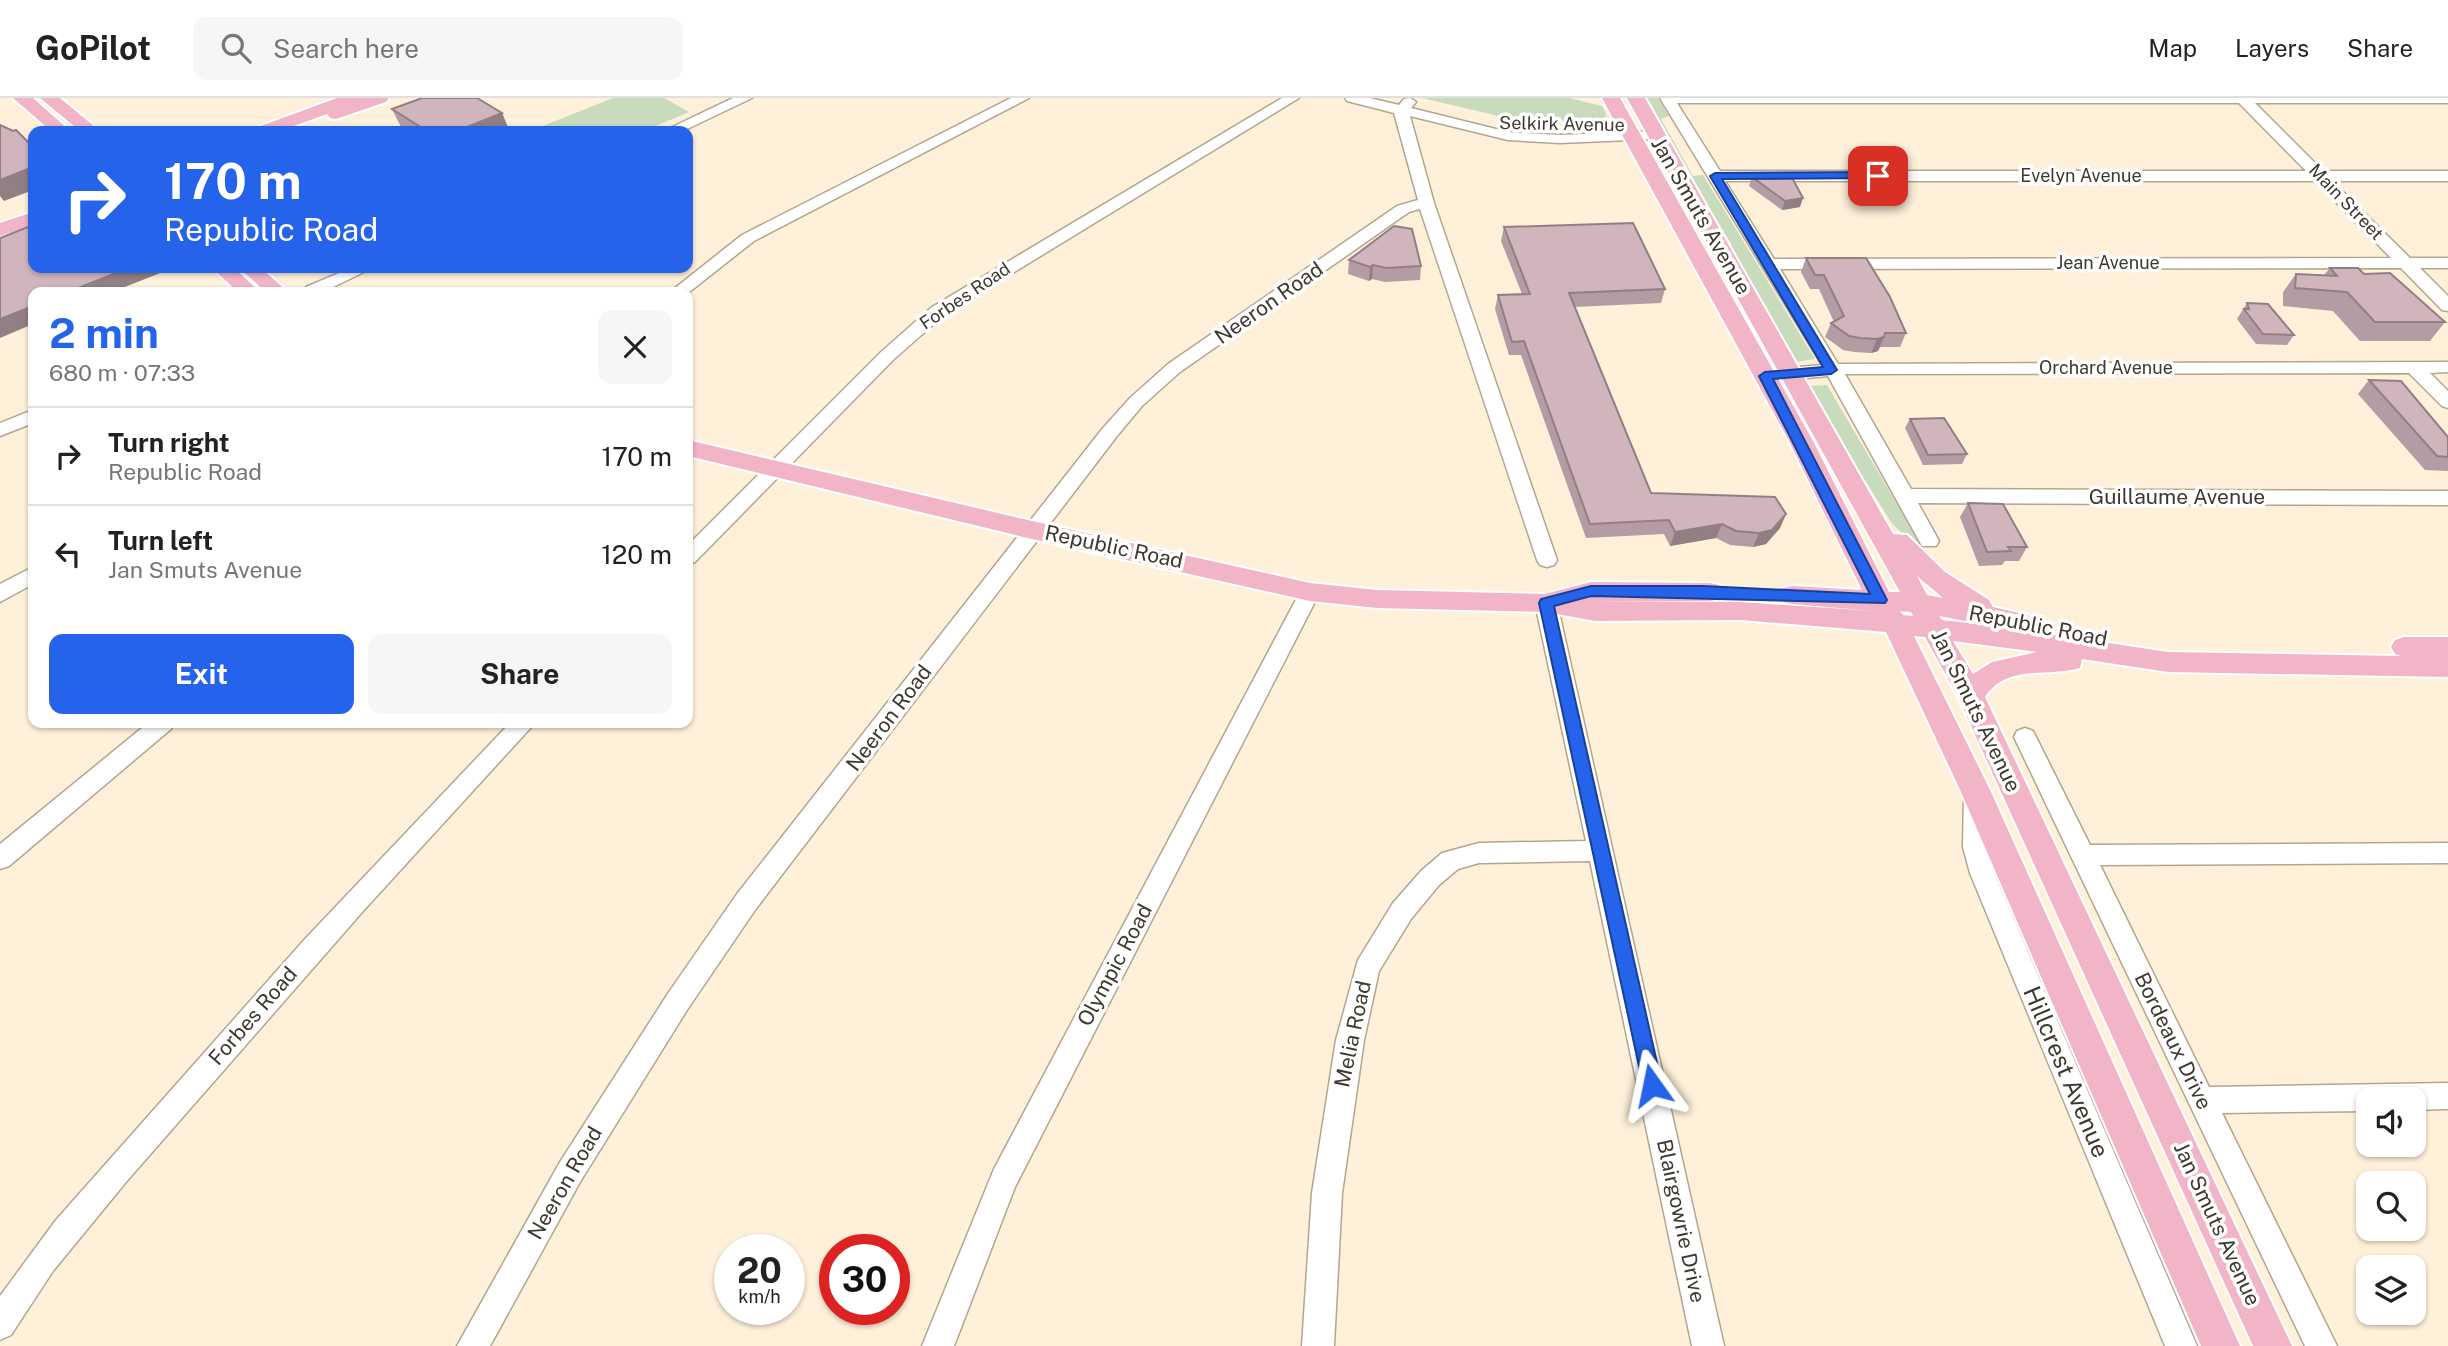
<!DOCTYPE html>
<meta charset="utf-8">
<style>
:root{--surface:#fff;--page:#f6f6f6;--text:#222;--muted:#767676;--line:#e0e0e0;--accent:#2563eb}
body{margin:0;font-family:"Public Sans",sans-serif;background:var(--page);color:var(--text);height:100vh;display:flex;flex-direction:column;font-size:26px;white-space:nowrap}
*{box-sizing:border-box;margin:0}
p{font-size:23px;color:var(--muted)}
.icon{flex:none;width:38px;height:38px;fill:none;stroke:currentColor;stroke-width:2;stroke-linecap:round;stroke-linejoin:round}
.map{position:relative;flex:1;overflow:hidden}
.sheet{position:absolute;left:28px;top:189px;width:665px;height:441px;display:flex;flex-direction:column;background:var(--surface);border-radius:14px;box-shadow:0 2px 5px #0004}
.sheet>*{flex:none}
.hud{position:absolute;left:28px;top:28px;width:665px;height:147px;border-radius:14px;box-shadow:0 2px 5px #0004;background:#2563eb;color:#fff;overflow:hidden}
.fabs{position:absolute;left:2356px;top:989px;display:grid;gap:14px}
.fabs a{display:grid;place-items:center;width:70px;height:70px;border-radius:14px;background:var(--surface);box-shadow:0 2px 5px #0004;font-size:35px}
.speed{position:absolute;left:714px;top:1136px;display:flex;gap:14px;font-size:35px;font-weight:700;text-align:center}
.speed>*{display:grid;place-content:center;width:91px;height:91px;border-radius:50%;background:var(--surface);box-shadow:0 2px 5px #0004;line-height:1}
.speed small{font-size:18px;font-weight:400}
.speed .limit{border:10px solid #d22;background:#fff;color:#111}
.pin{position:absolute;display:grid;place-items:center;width:60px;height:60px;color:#fff;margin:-30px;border-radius:14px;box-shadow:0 4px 10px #0006}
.me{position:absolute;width:77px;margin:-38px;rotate:348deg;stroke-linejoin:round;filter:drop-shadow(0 0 5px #0008)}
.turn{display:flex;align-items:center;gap:24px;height:147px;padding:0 21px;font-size:32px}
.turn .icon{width:91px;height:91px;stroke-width:2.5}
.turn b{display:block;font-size:49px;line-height:60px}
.round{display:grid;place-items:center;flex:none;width:74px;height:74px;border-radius:14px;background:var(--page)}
.headline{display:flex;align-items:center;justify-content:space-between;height:119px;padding:0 21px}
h1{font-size:42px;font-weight:700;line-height:52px;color:var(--accent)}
.primary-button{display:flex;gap:14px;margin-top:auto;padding:14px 21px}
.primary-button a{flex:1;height:80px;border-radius:14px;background:var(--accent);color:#fff;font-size:28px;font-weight:700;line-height:80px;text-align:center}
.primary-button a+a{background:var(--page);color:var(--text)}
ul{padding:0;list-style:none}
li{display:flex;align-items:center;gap:21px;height:98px;padding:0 21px;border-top:2px solid var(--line)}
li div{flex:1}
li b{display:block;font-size:26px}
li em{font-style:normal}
header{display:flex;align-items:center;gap:42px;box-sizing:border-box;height:98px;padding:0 35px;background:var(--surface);border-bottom:2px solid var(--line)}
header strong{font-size:33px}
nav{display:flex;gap:38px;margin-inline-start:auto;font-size:24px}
.search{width:490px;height:63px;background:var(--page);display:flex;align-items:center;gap:18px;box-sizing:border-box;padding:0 24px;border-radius:14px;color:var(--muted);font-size:26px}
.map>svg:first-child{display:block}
.green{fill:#c8dcbd}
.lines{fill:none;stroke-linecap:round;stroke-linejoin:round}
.minor-casing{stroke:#b3a691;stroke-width:3}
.major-casing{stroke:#fff;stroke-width:4}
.minor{fill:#fff;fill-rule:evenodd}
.major{fill:#f2b5c8;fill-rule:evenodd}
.wall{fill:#b39ca3}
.shaded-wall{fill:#927f84}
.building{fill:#d0b5bd;stroke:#927f84;stroke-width:2}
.route{fill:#2563eb;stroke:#184099;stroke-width:2}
.labels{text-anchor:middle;stroke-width:7;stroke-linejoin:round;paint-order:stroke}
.far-street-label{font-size:18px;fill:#3e3930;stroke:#fff}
.street-label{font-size:21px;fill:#3e3930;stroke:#fff}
.near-street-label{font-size:24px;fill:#3e3930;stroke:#fff}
</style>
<header>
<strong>GoPilot</strong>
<div class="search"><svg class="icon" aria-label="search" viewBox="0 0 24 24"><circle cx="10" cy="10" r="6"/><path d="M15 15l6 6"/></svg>Search here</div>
<nav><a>Map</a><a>Layers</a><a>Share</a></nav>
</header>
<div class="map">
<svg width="2448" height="1248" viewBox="0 0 2448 1248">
<rect width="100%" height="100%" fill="#fef0d9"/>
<g class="green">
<path d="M 613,0 L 664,0 L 689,14 L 644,33 L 530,33 Z"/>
<path d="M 1422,0 L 1569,0 L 1602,8 L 1607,18 L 1598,22 L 1520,23 Z"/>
<path d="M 1642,0 L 1658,0 L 1669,18 L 1661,21 L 1693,78 L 1703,77 L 1815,261 L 1796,264 L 1734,164 L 1731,145 L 1700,101 Z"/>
<path d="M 1827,287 L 1934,469 L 1891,424 L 1806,288 Z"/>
</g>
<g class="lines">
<defs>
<g id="minor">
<path d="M 733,0 L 752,0 L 683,33 L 664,33 Z"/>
<path d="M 1011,0 L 1029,0 L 754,143 L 688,195 L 670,194 L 742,137 Z"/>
<path d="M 1282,0 L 1299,0 L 944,217 L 893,262 L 695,464 L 688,466 L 688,447 L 881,254 L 932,209 Z"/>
<path d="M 1345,0 L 1370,0 L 1399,7 L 1404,1 L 1410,0 L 1416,4 L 1411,10 L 1508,34 L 1560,37 L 1654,33 L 1661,37 L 1654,41 L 1560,45 L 1508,42 L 1410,18 L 1434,105 L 1557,462 L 1554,467 L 1547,469 L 1540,467 L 1537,462 L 1420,111 L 1409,114 L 1180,274 L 1142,308 L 1117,338 L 755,812 L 687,912 L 580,1084 L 490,1248 L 457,1248 L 560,1064 L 669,894 L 737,796 L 1103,330 L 1130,300 L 1168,266 L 1397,108 L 1418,102 L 1394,15 L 1347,3 Z"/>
<path d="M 1660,0 L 2448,0 L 2448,5 L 2255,5 L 2323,73 L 2448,73 L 2448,83 L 2332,83 L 2410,160 L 2448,160 L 2448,170 L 2420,170 L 2448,198 L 2448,213 L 2442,212 L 2401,170 L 1780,171 L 1838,266 L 2448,264 L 2448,274 L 2430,275 L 2448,293 L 2448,310 L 2442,308 L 2409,275 L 1845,276 L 1911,391 L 2448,393 L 2448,407 L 1918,405 L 1939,443 L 1936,448 L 1922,448 L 1828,278 L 1765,284 L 1756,278 L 1765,272 L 1822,267 ZM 1677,5 L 2239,5 L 2306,73 L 1720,73 ZM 1725,83 L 2315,83 L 2391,160 L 1774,161 Z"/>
<path d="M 351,170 L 372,170 L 323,194 L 304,193 L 306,189 Z"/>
<path d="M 33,312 L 33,325 L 0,338 L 0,325 Z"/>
<path d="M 33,469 L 33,486 L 0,504 L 0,486 Z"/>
<path d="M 1310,486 L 1317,489 L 1320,494 L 1015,1089 L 954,1248 L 922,1248 L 994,1071 L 1300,494 L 1303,489 Z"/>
<path d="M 1546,497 L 1553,500 L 1557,505 L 1724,1248 L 1692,1248 L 1590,763 L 1479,765 L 1458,771 L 1439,787 L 1411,821 L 1379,873 L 1364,942 L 1342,1095 L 1334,1248 L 1302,1248 L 1312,1095 L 1336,942 L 1358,862 L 1393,805 L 1421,773 L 1442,755 L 1479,745 L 1586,743 L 1535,505 L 1539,500 Z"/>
<path d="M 148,625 L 174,625 L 171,631 L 9,768 L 0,771 L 0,746 Z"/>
<path d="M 510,625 L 535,625 L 364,812 L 126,1084 L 53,1173 L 11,1237 L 0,1242 L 0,1198 L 56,1122 L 305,841 Z"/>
<path d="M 2025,630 L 2033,633 L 2090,747 L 2448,745 L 2448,765 L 2100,767 L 2209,989 L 2448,985 L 2448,1011 L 2413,1012 L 2413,1001 L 2368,1001 L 2368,1013 L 2222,1015 L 2337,1248 L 2305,1248 L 2014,639 L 2017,633 Z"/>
<path d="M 1976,687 L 1984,690 L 1988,697 L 1987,749 L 1994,775 L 2197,1248 L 2165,1248 L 1970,775 L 1963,749 L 1964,697 L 1968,690 Z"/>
</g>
<g id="major">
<path d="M 13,0 L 33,0 L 68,31 L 51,33 Z"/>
<path d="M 40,0 L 60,0 L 100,33 L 80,33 Z"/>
<path d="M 337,0 L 389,0 L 386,4 L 336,21 L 330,20 L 327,16 L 280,33 L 255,33 L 258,29 Z"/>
<path d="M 1602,0 L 1620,0 L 1813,343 L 1889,494 L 1900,494 L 1627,0 L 1645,0 L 1893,436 L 1907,437 L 1945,474 L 1989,502 L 1993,509 L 2028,517 L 2032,524 L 2028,531 L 2024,532 L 2168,554 L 2401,558 L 2395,556 L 2391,549 L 2395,542 L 2404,539 L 2448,539 L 2448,579 L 2168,574 L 2082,561 L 2080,570 C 2047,580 2008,565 1985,599 L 2292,1248 L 2253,1248 L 1958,599 L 1925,539 L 1914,538 L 1991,694 L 2240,1248 L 2201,1248 L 1961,694 L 1886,534 L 1740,522 L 1595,523 L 1546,514 L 1377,510 L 1310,503 L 1032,441 L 688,358 L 688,342 L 1032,423 L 1310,485 L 1377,492 L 1545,496 L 1591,484 L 1710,485 L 1719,487 L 1723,494 L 1719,501 L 1710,503 L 1587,503 L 1740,504 L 1874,513 L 1792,506 L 1783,504 L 1779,497 L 1783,490 L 1792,488 L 1862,492 L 1789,343 ZM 1917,478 L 1943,500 L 1927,497 ZM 1900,513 L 1911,514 L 1913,518 L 1903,517 ZM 1939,518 L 1986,527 L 1942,522 ZM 1953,543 L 2037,554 L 1992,564 L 1973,576 Z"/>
<path d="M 33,114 L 33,127 L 0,138 L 0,125 Z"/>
<path d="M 212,170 L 234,170 L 260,194 L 238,194 Z"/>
<path d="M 239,170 L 261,170 L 288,194 L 266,194 Z"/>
</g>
</defs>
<use href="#minor" class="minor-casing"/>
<use href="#major" class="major-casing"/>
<use href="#minor" class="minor"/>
<use href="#major" class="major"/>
</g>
<g class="wall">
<path d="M 392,11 L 502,15 L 509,32 L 408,33 L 401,29 Z"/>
<path d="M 1752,79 L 1800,109 L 1782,112 L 1749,88 Z"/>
<path d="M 1504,129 L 1665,191 L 1661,205 L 1574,209 L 1651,395 L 1786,416 L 1780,430 L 1766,446 L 1753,449 L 1730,447 L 1716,440 L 1670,448 L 1664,436 L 1586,440 L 1521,257 L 1509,257 L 1495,211 L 1498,197 L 1522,196 L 1501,143 Z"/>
<path d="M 1806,160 L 1906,235 L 1900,249 L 1880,249 L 1878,253 L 1871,255 L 1854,254 L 1843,252 L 1825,239 L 1831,225 L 1834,224 L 1819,191 L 1810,191 L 1801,174 Z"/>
<path d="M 1349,162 L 1421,168 L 1420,182 L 1385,184 L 1372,181 L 1369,183 L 1348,176 Z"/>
<path d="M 2330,170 L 2364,176 L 2445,224 L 2430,243 L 2360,243 L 2333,213 L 2283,208 L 2283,194 L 2296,176 L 2324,177 Z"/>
<path d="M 2247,205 L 2294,237 L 2287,247 L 2256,246 L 2237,221 Z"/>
<path d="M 2369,282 L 2448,339 L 2448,373 L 2425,372 L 2358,296 Z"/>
<path d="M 1910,321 L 1967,356 L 1962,366 L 1923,367 L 1905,330 Z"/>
<path d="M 1968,405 L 2027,449 L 2019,463 L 2005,463 L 2002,467 L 1979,468 L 1960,419 Z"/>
</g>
<g class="shaded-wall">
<path d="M 502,15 L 509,32 L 507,33 L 457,33 Z"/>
<path d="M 33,69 L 33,92 L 4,103 L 0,98 L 0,82 Z"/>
<path d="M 1803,100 L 1800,109 L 1782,112 L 1785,103 Z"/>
<path d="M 1373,167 L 1372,181 L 1369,183 L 1370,169 Z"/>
<path d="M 129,170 L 173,170 L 112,194 L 68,194 Z"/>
<path d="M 33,208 L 33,226 L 0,240 L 0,221 Z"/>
<path d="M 1884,239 L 1878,253 L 1871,255 L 1877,241 Z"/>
<path d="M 1786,416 L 1780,430 L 1766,446 L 1753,449 L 1759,435 Z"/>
<path d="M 1722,426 L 1716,440 L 1670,448 L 1675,434 Z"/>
</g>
<g class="building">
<path d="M 422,0 L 477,0 L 502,15 L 457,33 L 427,33 L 392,11 Z"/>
<path d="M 0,27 L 13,33 L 16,32 L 33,49 L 33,69 L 0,82 Z"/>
<path d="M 1791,78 L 1803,100 L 1785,103 L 1752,79 Z"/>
<path d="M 1633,125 L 1665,191 L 1569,195 L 1651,395 L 1775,399 L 1786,416 L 1772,432 L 1759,435 L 1736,433 L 1722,426 L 1675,434 L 1669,422 L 1590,426 L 1524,243 L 1512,244 L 1498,197 L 1530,196 L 1504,129 Z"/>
<path d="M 33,127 L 33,170 L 129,170 L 68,194 L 33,194 L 33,208 L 0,221 L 0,140 Z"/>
<path d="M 1394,128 L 1412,131 L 1421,168 L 1386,170 L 1373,167 L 1370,169 L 1349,162 Z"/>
<path d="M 1806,160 L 1866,160 L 1890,199 L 1906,235 L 1885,235 L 1884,239 L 1877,241 L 1860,240 L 1849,238 L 1831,225 L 1844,218 L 1824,177 L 1815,177 Z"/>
<path d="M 2330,170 L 2358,170 L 2364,176 L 2390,175 L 2445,224 L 2375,224 L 2347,194 L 2295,190 L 2296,176 L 2337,178 Z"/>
<path d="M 2247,205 L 2268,206 L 2294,237 L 2263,236 L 2244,211 L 2249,211 Z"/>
<path d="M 2369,282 L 2401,283 L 2448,339 L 2448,359 L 2437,358 Z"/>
<path d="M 1944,320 L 1967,356 L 1928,357 L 1910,321 Z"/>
<path d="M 1968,405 L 2003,406 L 2027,449 L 2008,449 L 2011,453 L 1987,454 Z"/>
</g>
<path class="route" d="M 1878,74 L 1882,75 L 1882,80 L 1722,81 L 1837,272 L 1831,276 L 1773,281 L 1887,502 L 1885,505 L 1591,498 L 1554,508 L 1662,987 L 1659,994 L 1652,997 L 1645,994 L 1643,987 L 1539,505 L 1541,501 L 1591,488 L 1703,488 L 1870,496 L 1759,278 L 1765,274 L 1823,269 L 1710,78 L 1715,75 Z"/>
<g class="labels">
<g class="far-street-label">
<text transform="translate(1562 26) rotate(1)" y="6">Selkirk Avenue</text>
<text x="2081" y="84">Evelyn Avenue</text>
<text transform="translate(2346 104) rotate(46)" y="6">Main Street</text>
<text x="2108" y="171">Jean Avenue</text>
<text transform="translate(965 198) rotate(-34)" y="6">Forbes Road</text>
<text x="2106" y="276">Orchard Avenue</text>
</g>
<g class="street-label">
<text transform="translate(1701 118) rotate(60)" y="7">Jan Smuts Avenue</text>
<text transform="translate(1269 205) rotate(-35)" y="7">Neeron Road</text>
<text x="2177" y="406">Guillaume Avenue</text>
<text transform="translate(1114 449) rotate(12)" y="7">Republic Road</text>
<text transform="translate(2038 528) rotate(11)" y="7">Republic Road</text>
<text transform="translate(1976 613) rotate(64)" y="7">Jan Smuts Avenue</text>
<text transform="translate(889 620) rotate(-53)" y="7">Neeron Road</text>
<text transform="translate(1115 867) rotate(-62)" y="7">Olympic Road</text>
<text transform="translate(253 918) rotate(-49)" y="7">Forbes Road</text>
<text transform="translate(1353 936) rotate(-78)" y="7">Melia Road</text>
<text transform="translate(2173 943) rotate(64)" y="7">Bordeaux Drive</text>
<text transform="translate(565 1085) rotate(-60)" y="7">Neeron Road</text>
<text transform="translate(1681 1123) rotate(78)" y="7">Blairgowrie Drive</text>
<text transform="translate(2217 1126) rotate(65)" y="7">Jan Smuts Avenue</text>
</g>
<g class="near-street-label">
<text transform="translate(2066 974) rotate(67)" y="8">Hillcrest Avenue</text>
</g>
</g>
</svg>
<div class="fabs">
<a><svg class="icon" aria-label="sound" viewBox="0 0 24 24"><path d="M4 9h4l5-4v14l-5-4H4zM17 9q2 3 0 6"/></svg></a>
<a><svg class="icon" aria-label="search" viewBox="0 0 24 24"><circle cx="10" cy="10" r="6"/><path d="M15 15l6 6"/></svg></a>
<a><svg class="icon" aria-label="layers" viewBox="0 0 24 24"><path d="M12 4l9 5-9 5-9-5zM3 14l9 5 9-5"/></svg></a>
</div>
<div class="speed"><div>20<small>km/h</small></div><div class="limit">30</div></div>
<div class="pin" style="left:1878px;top:78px;background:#d93025"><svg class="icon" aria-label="arrive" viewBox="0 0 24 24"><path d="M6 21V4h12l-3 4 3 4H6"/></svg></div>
<svg class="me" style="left:1652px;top:987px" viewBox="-20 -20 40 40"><path d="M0-17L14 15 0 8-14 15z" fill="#2563eb" stroke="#fff" stroke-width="4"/></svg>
<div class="hud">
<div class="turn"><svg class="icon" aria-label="right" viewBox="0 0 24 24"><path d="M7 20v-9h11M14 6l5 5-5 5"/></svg><div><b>170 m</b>Republic Road</div></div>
</div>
<section class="sheet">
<div class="headline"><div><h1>2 min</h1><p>680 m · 07:33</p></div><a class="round"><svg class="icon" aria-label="close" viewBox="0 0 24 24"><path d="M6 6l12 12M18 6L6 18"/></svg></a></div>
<ul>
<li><svg class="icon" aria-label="right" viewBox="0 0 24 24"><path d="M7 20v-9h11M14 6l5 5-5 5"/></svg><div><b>Turn right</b><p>Republic Road</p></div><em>170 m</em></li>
<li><svg class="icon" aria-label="left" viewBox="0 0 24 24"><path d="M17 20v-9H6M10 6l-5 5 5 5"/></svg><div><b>Turn left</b><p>Jan Smuts Avenue</p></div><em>120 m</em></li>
</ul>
<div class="primary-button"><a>Exit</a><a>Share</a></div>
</section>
</div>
